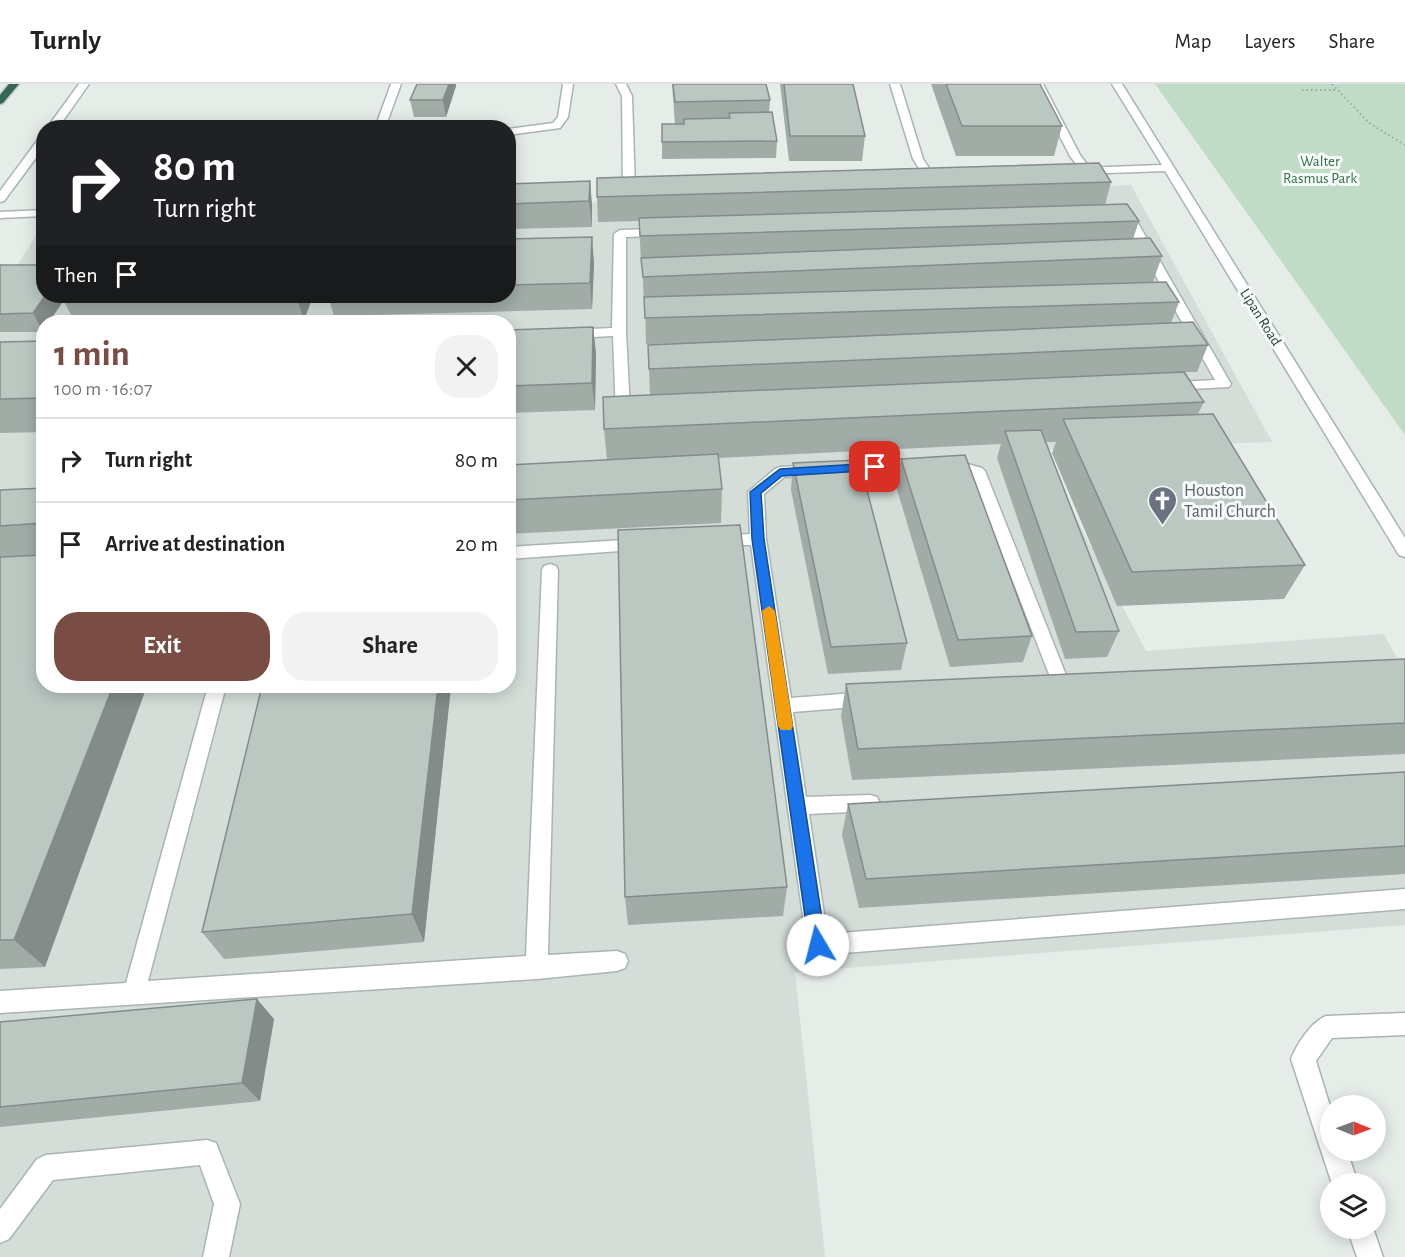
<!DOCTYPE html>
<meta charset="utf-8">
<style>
:root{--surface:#fff;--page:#f2f2f2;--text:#222;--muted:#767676;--line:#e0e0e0;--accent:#794d44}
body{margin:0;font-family:"Alegreya Sans",sans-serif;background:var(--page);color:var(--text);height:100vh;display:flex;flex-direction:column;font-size:22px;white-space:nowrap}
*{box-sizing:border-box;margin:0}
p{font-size:20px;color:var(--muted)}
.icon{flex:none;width:33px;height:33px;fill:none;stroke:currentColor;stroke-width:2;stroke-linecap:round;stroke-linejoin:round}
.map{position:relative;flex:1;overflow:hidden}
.drawer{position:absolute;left:36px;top:231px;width:480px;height:378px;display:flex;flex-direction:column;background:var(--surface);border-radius:24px;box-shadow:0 3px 15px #0003}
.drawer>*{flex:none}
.top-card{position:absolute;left:36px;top:36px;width:480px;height:183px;border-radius:24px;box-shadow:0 3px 15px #0003;background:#202124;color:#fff;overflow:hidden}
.needle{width:39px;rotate:91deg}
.tools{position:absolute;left:1320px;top:1011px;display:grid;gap:12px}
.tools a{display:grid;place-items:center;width:66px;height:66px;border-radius:50%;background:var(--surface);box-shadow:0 3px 15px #0003;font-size:30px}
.pin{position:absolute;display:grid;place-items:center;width:51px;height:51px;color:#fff;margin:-26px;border-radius:12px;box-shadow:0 3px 9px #0006}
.me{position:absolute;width:66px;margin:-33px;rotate:352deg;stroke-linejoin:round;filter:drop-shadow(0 0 4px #0008)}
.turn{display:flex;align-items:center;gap:21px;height:126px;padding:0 18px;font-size:27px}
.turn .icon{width:78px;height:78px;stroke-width:2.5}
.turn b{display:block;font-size:42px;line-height:51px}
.then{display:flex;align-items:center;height:57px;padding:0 18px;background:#0003;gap:12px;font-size:22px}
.round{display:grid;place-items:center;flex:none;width:63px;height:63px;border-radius:24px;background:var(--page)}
.summary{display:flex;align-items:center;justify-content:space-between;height:102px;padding:0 18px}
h1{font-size:36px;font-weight:700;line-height:45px;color:var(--accent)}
.primary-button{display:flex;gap:12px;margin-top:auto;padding:12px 18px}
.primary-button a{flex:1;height:69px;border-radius:24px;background:var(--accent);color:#fff;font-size:24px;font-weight:700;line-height:69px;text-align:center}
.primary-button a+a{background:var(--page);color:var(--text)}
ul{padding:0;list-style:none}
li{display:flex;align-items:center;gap:18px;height:84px;padding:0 18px;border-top:2px solid var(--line)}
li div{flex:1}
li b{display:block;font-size:22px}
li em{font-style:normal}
header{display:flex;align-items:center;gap:36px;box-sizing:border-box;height:84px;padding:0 30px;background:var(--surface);border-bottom:2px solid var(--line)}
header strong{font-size:28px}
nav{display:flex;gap:33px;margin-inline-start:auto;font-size:21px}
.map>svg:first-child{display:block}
.built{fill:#d4ddd8;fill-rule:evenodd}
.green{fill:#c1dcc6}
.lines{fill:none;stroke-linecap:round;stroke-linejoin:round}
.lane-casing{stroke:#a9b5b0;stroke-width:3}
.street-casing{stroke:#a9b5b0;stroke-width:3}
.secondary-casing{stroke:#a5b8b0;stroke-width:3}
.highway-casing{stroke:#c2c9c7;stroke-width:3}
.path{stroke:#8aada0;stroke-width:2;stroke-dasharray:1.5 3;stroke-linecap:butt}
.lane{fill:#fff;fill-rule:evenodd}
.street{fill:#fff;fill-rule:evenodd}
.secondary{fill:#fff;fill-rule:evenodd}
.highway{fill:#356759;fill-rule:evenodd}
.wall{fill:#a1aca7}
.shaded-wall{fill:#838c88}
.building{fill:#bbc8c2;stroke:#838c88;stroke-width:1.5}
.route{fill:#1a73e8;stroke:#114b97;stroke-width:1.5}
.slow{fill:#f59e0b}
.labels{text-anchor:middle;stroke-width:6;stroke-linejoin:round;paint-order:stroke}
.far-park-label{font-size:15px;fill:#347147;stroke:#f6faf8}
.far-street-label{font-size:15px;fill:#263e36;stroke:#f6faf8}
.worship-label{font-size:18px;fill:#5b616d;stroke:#f6faf8;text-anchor:start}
</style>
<header>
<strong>Turnly</strong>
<nav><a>Map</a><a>Layers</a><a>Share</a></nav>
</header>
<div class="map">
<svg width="1405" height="1173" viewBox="0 0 1405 1173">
<rect width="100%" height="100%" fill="#e6ede9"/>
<path class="built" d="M 1131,101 L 1272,358 L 1040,366 L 1146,567 L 1384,550 L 1405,589 L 1405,841 L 795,888 L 825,1173 L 0,1173 L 0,208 L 43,141 L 44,212 L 508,212 L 509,121 ZM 44,238 L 508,238 L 508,602 L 44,602 Z"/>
<path class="green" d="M 1155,0 L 1405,0 L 1405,351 Z"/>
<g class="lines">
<defs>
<g id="lane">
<path d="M 391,0 L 401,0 L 385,44 L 375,44 Z"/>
<path d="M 563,0 L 573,0 L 568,33 L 560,44 L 508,51 L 508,45 L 553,39 L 558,33 Z"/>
<path d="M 616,0 L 626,0 L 632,12 L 635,105 L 629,108 L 623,105 L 622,12 Z"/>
<path d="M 890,0 L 900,0 L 923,75 L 935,93 L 934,95 L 926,95 L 913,75 Z"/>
<path d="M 1033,0 L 1043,0 L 1080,71 L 1092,87 L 1091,89 L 1083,89 L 1070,72 Z"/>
<path d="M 1129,131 L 1135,134 L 1231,300 L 1229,303 L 623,335 L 616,331 L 613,252 L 570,254 L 563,250 L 570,246 L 612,244 L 614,150 L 620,146 ZM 1125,138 L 1215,296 L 630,326 L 626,248 L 626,153 Z"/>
<path d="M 946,374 L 982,384 L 985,387 L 1066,591 L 1082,592 L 1085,597 L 1082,602 L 1060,605 L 1054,603 L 971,390 L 946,384 L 784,393 L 764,410 L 766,455 L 791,614 L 867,608 L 874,610 L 876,615 L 874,620 L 867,622 L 793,628 L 806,713 L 870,711 L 877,713 L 880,719 L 877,725 L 870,727 L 809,730 L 827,850 L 1405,805 L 1405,825 L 818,871 L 810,868 L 807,861 L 751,461 L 711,461 L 709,457 L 711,453 L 750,450 L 748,408 L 775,385 L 780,383 Z"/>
<path d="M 642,455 L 648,457 L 650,461 L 648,465 L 508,475 L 508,463 Z"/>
<path d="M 550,480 L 556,482 L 558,486 L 548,871 L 617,867 L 625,870 L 628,877 L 625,884 L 617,887 L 537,895 L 0,929 L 0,907 L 126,899 L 208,602 L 226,602 L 148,897 L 526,872 L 542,486 L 544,482 Z"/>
<path d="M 1405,929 L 1405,951 L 1332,954 L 1316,977 L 1330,1022 L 1330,1066 L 1347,1066 L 1358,1100 L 1332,1100 L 1291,975 C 1297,960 1311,938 1326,932 Z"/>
<path d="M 207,1056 L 216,1059 L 240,1120 L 229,1173 L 203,1173 L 214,1120 L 200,1081 L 53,1096 L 9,1155 L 0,1159 L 0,1125 L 37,1075 L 46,1071 Z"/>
<path d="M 1347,1144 L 1373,1144 L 1383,1173 L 1357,1173 Z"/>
</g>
<g id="street">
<path d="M 1112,0 L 1122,0 L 1405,454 L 1405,473 L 1399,471 L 1165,87 L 1081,90 L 1076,87 L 1081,84 L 1162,81 Z"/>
<path d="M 44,126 L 44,132 L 0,134 L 0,128 Z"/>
</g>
<g id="secondary">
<path d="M 79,0 L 89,0 L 58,44 L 47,44 Z"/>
<path d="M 44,52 L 44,63 L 4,117 L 0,118 L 0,107 L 40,53 Z"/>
</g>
<path id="highway" d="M 9,0 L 19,0 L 3,19 L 0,20 L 0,11 Z"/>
</defs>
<use href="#lane" class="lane-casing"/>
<use href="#street" class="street-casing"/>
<use href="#secondary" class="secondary-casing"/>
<use href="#highway" class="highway-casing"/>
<g class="path">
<path d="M 1332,0 L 1369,39 L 1405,61"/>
<path d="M 1302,6 L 1337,6"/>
</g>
<use href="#lane" class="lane"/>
<use href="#street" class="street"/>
<use href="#secondary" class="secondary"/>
<use href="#highway" class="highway"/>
</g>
<g class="wall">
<path d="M 672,0 L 766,0 L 770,16 L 769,28 L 777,57 L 776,74 L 662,75 L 662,40 L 675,40 Z"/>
<path d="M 780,0 L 853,0 L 865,52 L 862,77 L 789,77 Z"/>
<path d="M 931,0 L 1040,0 L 1062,42 L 1054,72 L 956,72 Z"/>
<path d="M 456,2 L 446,33 L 414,33 L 410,16 Z"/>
<path d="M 590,97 L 592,122 L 592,143 L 508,145 L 508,100 Z"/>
<path d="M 1111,98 L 1105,121 L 1139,137 L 1133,155 L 1162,172 L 1153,198 L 1179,218 L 1171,239 L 1208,261 L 1197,288 L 1185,288 L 1204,318 L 1198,330 L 1305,481 L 1284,515 L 1117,522 L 1052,369 L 1056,358 L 1045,358 L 1119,547 L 1107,573 L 1065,575 L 997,374 L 1001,360 L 718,374 L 722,405 L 721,439 L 508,450 L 508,381 L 607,376 L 604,345 L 650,311 L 648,261 L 703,259 L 646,260 L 645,219 L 644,219 L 642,178 L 641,178 L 639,137 L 598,138 L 597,113 Z"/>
<path d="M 508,155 L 594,179 L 592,225 L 334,232 L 328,212 L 508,212 Z"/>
<path d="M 0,181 L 44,212 L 313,212 L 304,236 L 219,238 L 75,238 L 63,216 L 44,238 L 44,246 L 43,248 L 0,248 Z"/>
<path d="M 593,243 L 596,270 L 595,326 L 508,329 L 508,246 Z"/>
<path d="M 44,257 L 44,348 L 0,349 L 0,258 Z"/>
<path d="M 901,375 L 1032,552 L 1023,578 L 950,583 L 896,402 Z"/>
<path d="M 793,379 L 907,559 L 901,586 L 828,590 L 791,406 Z"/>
<path d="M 44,404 L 45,883 L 0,885 L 0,406 Z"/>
<path d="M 1405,575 L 1405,670 L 852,696 L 841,632 L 846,600 Z"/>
<path d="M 451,602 L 424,858 L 224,875 L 202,848 Z"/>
<path d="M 1405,688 L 1405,790 L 859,824 L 842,751 L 848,720 Z"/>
<path d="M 787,803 L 783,832 L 628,841 L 625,813 Z"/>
<path d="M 274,935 L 260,1017 L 0,1043 L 0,938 Z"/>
</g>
<g class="shaded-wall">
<path d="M 449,0 L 456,0 L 456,2 L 446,33 L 443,16 Z"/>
<path d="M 590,97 L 592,122 L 592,143 L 589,117 Z"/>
<path d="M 592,153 L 594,179 L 592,225 L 590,199 Z"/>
<path d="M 45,212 L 67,212 L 49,238 L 44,238 L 44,246 L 43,248 L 33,229 Z"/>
<path d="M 296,212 L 313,212 L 304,236 Z"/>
<path d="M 593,243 L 596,270 L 595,326 L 592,299 Z"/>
<path d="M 113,602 L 147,602 L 45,883 L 14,856 Z"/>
<path d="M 438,602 L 451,602 L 424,858 L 412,830 Z"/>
<path d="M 257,915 L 274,935 L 260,1017 L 242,999 Z"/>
</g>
<g class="building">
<path d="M 417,0 L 449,0 L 443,16 L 410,16 Z"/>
<path d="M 673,0 L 766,0 L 770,16 L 675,18 Z"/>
<path d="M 784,0 L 853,0 L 865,52 L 790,52 Z"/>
<path d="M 946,0 L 1040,0 L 1062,42 L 962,42 Z"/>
<path d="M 772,28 L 777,57 L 662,58 L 662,40 L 684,40 L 684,35 L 730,34 L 729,29 Z"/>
<path d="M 1099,79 L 1111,98 L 597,113 L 597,94 Z"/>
<path d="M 590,97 L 589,117 L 508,120 L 508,100 Z"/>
<path d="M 1127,120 L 1139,137 L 640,152 L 639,134 Z"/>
<path d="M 592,153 L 590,199 L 508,201 L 508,155 Z"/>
<path d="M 1150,154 L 1162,172 L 643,193 L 641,174 Z"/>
<path d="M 0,181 L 44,181 L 44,212 L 45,212 L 33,229 L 0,230 Z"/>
<path d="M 1166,198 L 1179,218 L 645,234 L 644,213 Z"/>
<path d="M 66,212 L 233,212 L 63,216 Z"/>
<path d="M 1193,238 L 1208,261 L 649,285 L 648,261 Z"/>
<path d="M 593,243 L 592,299 L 508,302 L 508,246 Z"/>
<path d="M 44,257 L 44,314 L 0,315 L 0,258 Z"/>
<path d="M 1184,288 L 1204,318 L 604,345 L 603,313 Z"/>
<path d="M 1213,330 L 1305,481 L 1132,488 L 1063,335 Z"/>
<path d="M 1041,346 L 1119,547 L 1076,548 L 1005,347 Z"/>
<path d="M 718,370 L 722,405 L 508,416 L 508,381 Z"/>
<path d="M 965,371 L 1032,552 L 958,556 L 901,375 Z"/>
<path d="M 859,376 L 907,559 L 831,563 L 793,379 Z"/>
<path d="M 44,404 L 44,439 L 0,442 L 0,406 Z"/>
<path d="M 740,441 L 787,803 L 625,813 L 618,446 Z"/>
<path d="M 44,471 L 44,602 L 113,602 L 14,856 L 0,856 L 0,473 Z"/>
<path d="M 1405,575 L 1405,639 L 858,665 L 846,600 Z"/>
<path d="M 262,602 L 438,602 L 412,830 L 202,848 Z"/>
<path d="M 1405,688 L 1405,762 L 866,795 L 848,720 Z"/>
<path d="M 257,915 L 242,999 L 0,1023 L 0,938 Z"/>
</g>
<path class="route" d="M 875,379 L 881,383 L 879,386 L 782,392 L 761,409 L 764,455 L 826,861 L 823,867 L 818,869 L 812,867 L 809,861 L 752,455 L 750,408 L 780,385 Z"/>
<path class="slow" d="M 769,522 L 775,527 L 793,642 L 791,646 L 781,646 L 778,642 L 762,527 Z"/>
<defs>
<symbol id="church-pin" viewBox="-11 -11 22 30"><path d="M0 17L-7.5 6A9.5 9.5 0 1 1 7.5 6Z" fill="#6b7280" stroke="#f6faf8"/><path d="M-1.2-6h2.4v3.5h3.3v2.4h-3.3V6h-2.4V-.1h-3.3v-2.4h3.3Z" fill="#fff"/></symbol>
</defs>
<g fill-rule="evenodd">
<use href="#church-pin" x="1146" y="400" width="33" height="45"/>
</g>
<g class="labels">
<g class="far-park-label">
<text x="1320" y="82">Walter<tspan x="1320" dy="17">Rasmus Park</tspan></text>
</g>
<g class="far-street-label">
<text transform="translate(1261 233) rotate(58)" y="5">Lipan Road</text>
</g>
<g class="worship-label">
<text x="1184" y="412">Houston<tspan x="1184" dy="21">Tamil Church</tspan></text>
</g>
</g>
</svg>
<div class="tools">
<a><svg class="needle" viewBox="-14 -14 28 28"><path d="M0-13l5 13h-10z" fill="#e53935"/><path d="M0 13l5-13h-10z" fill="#767676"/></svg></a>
<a><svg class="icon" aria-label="layers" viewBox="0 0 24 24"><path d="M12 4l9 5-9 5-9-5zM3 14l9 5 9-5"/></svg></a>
</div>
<div class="pin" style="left:875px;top:383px;background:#d93025"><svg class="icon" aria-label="arrive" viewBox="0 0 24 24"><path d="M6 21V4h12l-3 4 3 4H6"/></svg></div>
<svg class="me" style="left:818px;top:861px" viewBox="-20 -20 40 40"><circle r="19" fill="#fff"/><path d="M0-13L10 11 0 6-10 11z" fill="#1a73e8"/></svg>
<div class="top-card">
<div class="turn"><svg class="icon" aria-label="right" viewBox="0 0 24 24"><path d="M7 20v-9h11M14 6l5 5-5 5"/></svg><div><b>80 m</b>Turn right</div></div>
<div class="then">Then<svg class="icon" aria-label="arrive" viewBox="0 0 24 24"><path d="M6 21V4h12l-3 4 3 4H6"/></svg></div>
</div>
<section class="drawer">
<div class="summary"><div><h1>1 min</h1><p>100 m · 16:07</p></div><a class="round"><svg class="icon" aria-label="close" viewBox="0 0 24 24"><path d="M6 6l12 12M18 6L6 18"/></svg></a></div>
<ul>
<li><svg class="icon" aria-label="right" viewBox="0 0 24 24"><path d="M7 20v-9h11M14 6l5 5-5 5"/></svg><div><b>Turn right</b></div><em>80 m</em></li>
<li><svg class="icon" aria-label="arrive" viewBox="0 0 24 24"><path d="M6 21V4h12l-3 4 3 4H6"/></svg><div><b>Arrive at destination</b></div><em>20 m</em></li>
</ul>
<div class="primary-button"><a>Exit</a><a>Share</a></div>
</section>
</div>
